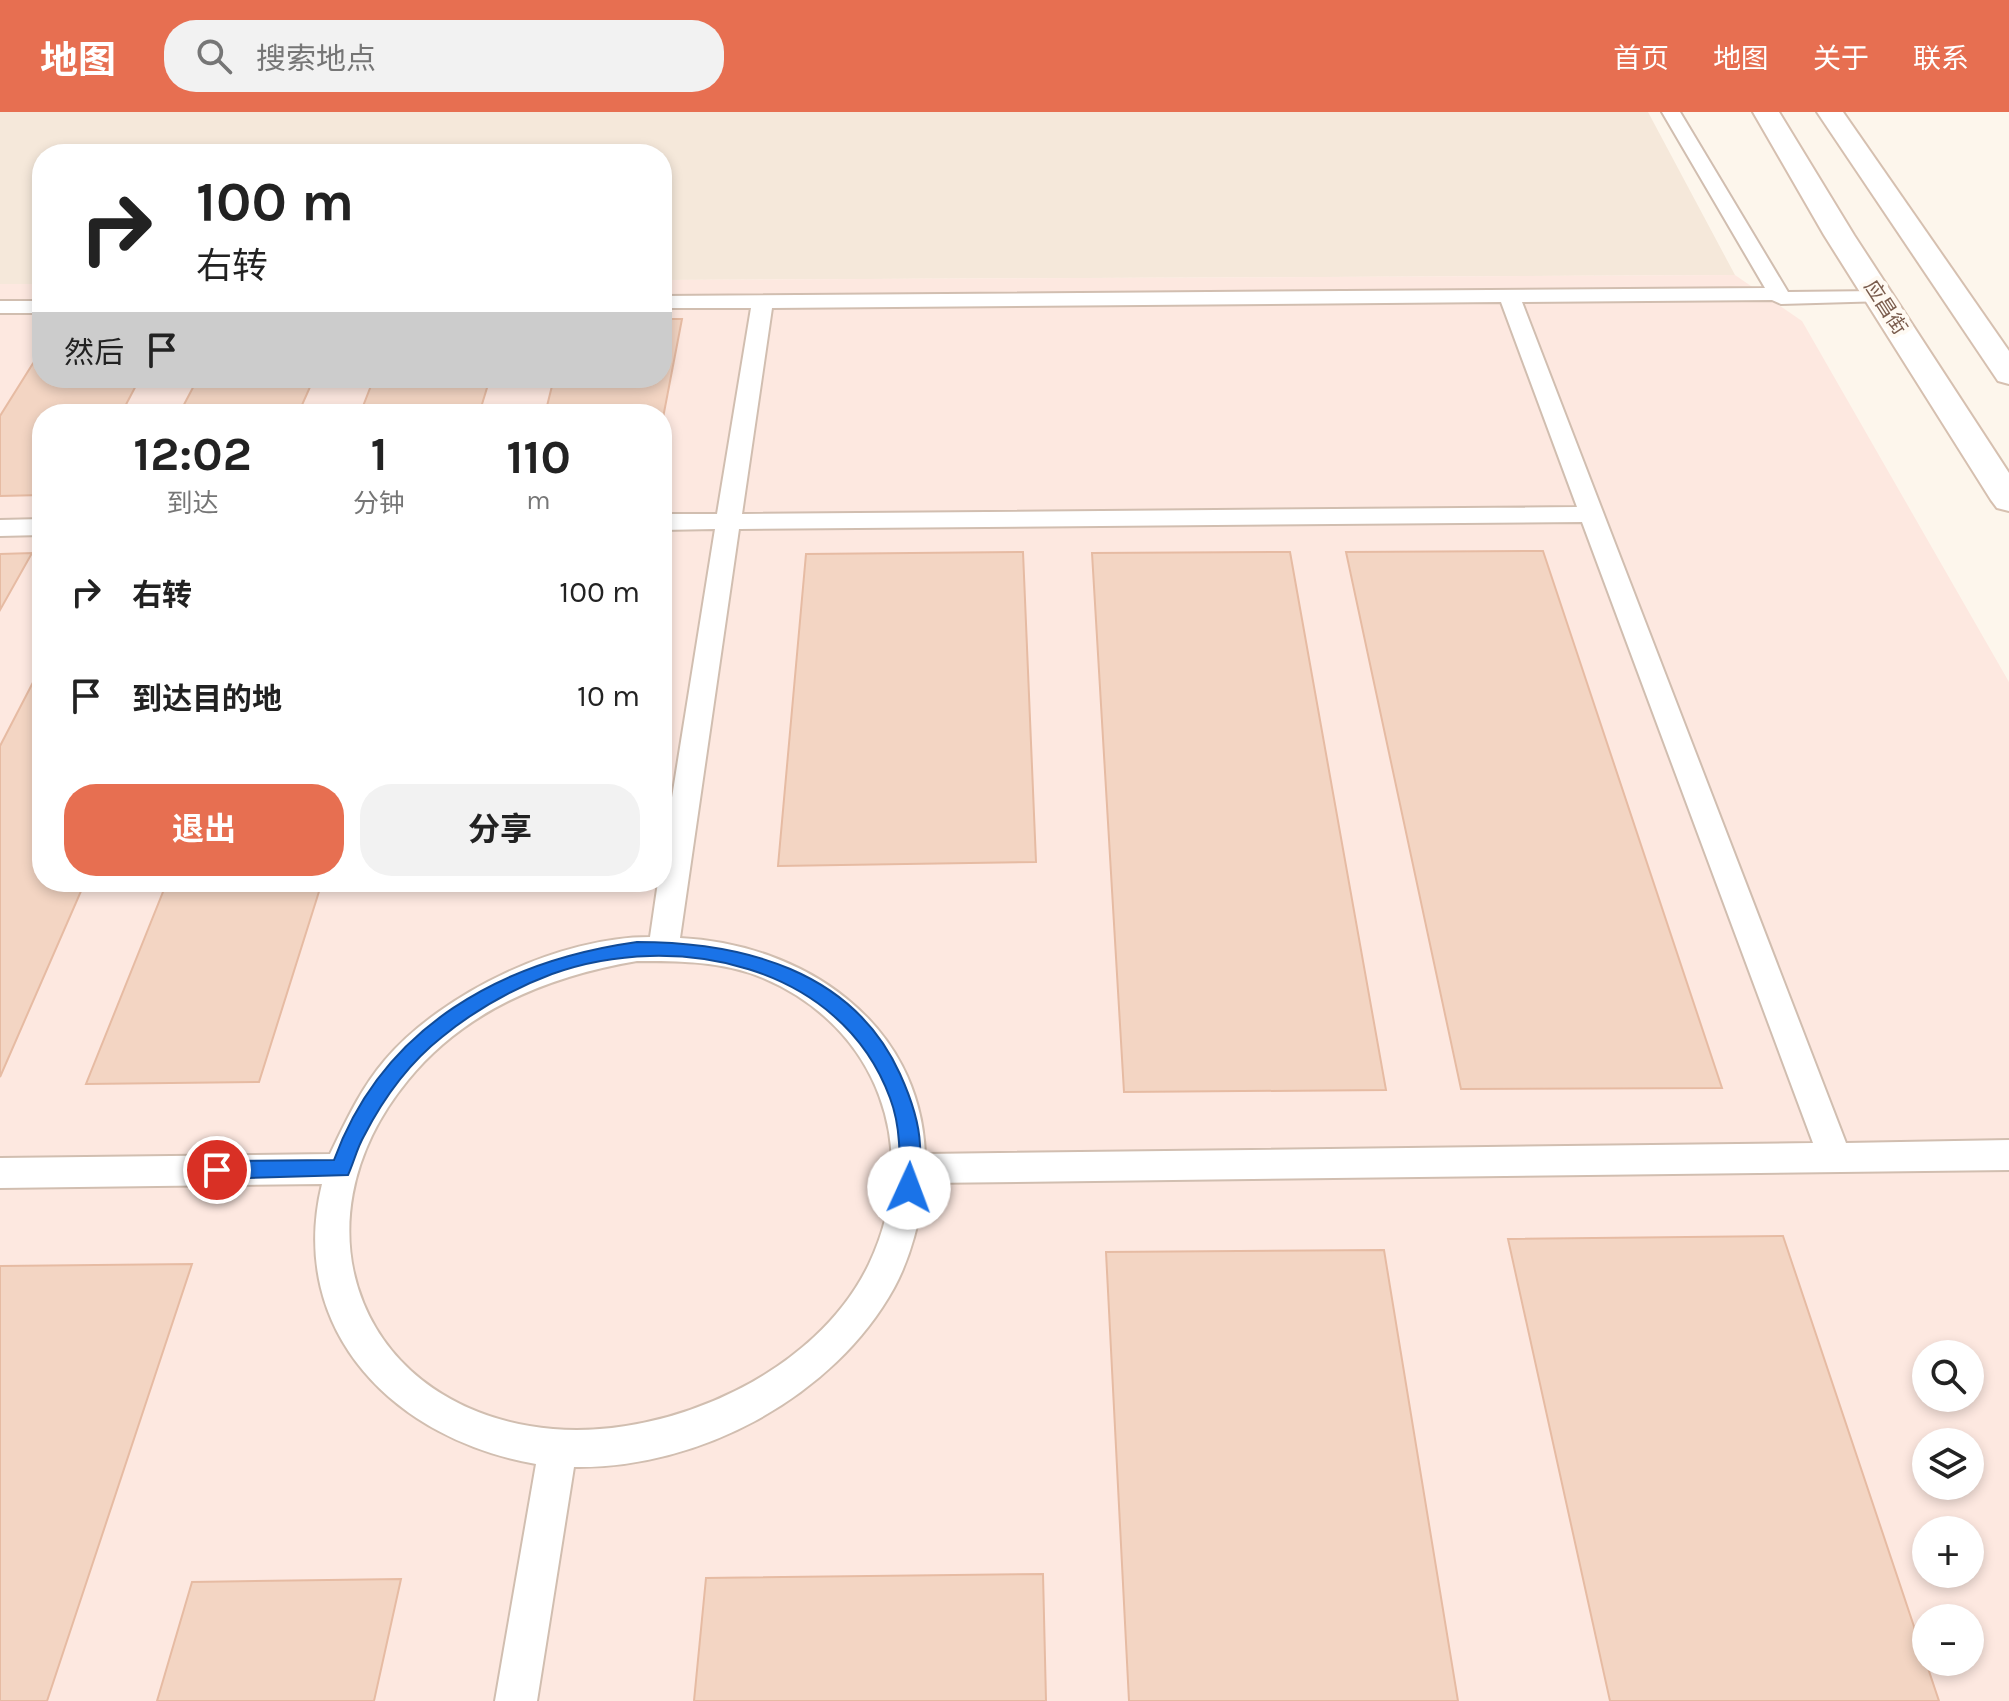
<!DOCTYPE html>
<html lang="zh">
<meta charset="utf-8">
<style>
:root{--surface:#fff;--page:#f2f2f2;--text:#222;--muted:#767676;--accent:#e76f51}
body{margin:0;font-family:Karla,"Noto Sans SC",sans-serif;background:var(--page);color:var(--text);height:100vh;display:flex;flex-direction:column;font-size:30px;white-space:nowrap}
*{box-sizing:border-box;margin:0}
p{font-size:26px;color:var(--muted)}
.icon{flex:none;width:44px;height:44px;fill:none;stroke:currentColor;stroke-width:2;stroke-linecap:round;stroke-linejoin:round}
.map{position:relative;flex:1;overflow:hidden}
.details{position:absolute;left:32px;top:292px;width:640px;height:488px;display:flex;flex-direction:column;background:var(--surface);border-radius:32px;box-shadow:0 4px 12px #0003}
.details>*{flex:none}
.hud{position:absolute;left:32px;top:32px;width:640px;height:244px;border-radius:32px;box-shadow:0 4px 12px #0003;background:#fff;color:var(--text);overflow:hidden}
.buttons{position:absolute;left:1912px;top:1228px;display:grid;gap:16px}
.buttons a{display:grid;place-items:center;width:72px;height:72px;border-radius:50%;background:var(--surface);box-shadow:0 4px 12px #0003;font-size:40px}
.pin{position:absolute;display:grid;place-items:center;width:68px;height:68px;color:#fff;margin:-34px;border:4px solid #fff;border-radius:50%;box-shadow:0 2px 8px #0007}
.me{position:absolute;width:88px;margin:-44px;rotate:2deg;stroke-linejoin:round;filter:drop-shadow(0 0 6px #0008)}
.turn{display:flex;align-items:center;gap:28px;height:168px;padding:0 32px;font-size:36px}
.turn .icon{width:104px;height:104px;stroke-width:2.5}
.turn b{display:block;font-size:56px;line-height:68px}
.then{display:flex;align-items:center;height:76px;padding:0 32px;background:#0003;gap:16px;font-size:30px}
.eta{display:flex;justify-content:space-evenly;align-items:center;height:136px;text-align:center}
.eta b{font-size:48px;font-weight:700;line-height:56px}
.action{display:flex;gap:16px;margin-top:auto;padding:16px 32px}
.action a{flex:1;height:92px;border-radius:32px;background:var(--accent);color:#fff;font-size:32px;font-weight:700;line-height:92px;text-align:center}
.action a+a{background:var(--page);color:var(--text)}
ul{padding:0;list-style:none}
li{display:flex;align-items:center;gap:24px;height:104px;padding:0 32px}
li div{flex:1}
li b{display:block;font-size:30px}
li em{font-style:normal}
header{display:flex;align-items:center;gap:48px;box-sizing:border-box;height:112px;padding:0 40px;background:var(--accent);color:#fff}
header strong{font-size:38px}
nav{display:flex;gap:44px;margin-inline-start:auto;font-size:28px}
.search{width:560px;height:72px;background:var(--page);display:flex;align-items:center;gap:20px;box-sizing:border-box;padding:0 28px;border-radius:32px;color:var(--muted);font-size:30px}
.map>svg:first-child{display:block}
.residential{fill:#f5e8da}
.commercial{fill:#fde8e0;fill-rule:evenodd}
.building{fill:#f3d5c3;stroke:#e6bba3;stroke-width:2}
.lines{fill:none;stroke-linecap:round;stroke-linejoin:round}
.lane-casing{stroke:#d1beb0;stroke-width:4}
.secondary-casing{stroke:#d6c0b0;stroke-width:4}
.lane{fill:#fff;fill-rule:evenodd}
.secondary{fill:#fff;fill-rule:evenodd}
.route{fill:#1a73e8;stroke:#114b97;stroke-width:2}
.labels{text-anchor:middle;stroke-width:8;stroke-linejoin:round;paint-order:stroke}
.far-street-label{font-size:20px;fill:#7a5c4d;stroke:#fffaf3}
</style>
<header>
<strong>地图</strong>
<div class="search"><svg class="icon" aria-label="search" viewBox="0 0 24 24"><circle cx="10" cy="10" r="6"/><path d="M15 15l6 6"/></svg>搜索地点</div>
<nav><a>首页</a><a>地图</a><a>关于</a><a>联系</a></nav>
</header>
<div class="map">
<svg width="2009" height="1589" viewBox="0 0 2009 1589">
<rect width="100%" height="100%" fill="#fdf6ec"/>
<path class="residential" d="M 0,0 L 1648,0 L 1735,163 L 662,168 L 662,42 L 42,42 L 42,172 L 0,172 Z"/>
<path class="commercial" d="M 1735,163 L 1802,209 L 2009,570 L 2009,1589 L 0,1589 L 0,172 L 42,172 L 42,266 L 662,266 L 662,168 ZM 42,302 L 662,302 L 662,770 L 42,770 ZM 1926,1242 L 1970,1242 L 1970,1286 L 1926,1286 ZM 1926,1330 L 1970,1330 L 1970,1374 L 1926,1374 ZM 1926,1418 L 1970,1418 L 1970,1462 L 1926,1462 ZM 1926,1506 L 1970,1506 L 1970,1550 L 1926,1550 Z"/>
<g class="building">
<path d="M 662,207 L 682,207 L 662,311 L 662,302 L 545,302 L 554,266 L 662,266 Z"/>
<path d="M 42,237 L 42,266 L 140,266 L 121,302 L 42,302 L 42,383 L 0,384 L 0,304 Z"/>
<path d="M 198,266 L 314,266 L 298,302 L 179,302 Z"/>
<path d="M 374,266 L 490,266 L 479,302 L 360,302 Z"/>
<path d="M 1543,439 L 1722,976 L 1461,977 L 1346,440 Z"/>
<path d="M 1023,440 L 1036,750 L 778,754 L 806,442 Z"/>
<path d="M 1290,440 L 1386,978 L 1124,980 L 1092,441 Z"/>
<path d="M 32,441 L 0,498 L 0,442 Z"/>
<path d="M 42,553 L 42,770 L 85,770 L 0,965 L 0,634 Z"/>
<path d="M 167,770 L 322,770 L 259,970 L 86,972 Z"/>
<path d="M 1783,1124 L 1939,1589 L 1610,1589 L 1508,1127 Z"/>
<path d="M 1384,1138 L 1458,1589 L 1129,1589 L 1106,1140 Z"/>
<path d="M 192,1152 L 47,1589 L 0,1589 L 0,1154 Z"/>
<path d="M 1043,1462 L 1046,1589 L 694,1589 L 706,1466 Z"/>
<path d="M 401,1467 L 374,1589 L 157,1589 L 192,1470 Z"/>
</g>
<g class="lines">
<defs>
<g id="lane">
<path d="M 1662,0 L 1680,0 L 1788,180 L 1879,179 L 1889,185 L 1886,189 L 1781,192 L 1772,188 L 1522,190 L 1846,1031 L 2009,1028 L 2009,1058 L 926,1071 C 919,1108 912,1143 894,1176 C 833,1286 698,1357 574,1355 L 537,1589 L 495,1589 L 536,1352 C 397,1328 286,1221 322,1072 L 0,1076 L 0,1046 L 330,1042 C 346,1009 361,976 385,948 C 443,880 560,825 650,825 L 658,770 L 662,770 L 662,748 L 715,417 L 662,418 L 662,402 L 717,402 L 751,196 L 662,196 L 662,184 L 1765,176 ZM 1501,190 L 1577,395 L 742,402 L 772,196 ZM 1582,410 L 1813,1031 L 925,1042 C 920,910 803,832 680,826 L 739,417 ZM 637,849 C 679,849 723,849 763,866 C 879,915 923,1039 869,1152 C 817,1261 669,1327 553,1317 C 362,1300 287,1115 408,968 C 466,897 549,864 637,849 Z"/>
<rect x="0" y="189" width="42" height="12"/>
<path d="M 42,407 L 42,423 L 0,424 L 0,408 Z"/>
</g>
<g id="secondary">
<path d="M 1753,0 L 1779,0 L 1854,123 L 2009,361 L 2009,399 L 1997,396 L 1991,388 L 1824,123 Z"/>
<path d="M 1817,0 L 1843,0 L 2009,239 L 2009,272 L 1998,269 Z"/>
</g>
</defs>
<use href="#lane" class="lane-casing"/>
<use href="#secondary" class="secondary-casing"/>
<use href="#lane" class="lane"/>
<use href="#secondary" class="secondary"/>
</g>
<path class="route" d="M 637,830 C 742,830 853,858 900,962 C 910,984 919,1008 920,1033 C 921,1047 920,1061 919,1076 L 916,1082 L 909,1085 L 902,1082 L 899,1076 C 900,1045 901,1015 890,986 C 841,852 675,818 552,862 C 512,877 475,898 442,925 C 409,951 383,987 364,1024 C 357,1036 354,1050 348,1063 L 217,1067 L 210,1064 L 207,1058 L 210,1052 L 217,1049 L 334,1048 C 383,914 502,849 637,830 Z"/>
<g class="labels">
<g class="far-street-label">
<text transform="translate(1886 195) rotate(57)" y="7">应昌街</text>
</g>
</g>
</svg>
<div class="buttons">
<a><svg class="icon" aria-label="search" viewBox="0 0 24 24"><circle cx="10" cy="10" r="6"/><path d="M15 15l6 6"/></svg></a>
<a><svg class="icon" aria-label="layers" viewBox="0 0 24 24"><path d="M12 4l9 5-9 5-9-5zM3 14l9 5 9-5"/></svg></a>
<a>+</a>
<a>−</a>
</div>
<div class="pin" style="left:217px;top:1058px;background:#d93025"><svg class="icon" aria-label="arrive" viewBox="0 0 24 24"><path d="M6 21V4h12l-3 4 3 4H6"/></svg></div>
<svg class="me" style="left:909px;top:1076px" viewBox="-20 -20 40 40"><circle r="19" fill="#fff"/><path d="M0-13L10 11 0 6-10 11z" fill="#1a73e8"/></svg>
<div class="hud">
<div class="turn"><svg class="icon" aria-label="right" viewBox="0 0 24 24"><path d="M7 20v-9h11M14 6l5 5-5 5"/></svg><div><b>100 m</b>右转</div></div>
<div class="then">然后<svg class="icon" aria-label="arrive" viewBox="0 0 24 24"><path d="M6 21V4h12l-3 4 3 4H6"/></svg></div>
</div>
<section class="details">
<div class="eta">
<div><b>12:02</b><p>到达</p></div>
<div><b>1</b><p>分钟</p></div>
<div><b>110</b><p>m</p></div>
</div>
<ul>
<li><svg class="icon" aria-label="right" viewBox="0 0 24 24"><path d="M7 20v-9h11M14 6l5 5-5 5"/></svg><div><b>右转</b></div><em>100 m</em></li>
<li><svg class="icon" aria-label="arrive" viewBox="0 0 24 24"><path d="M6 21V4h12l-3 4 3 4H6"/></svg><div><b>到达目的地</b></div><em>10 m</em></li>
</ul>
<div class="action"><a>退出</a><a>分享</a></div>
</section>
</div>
